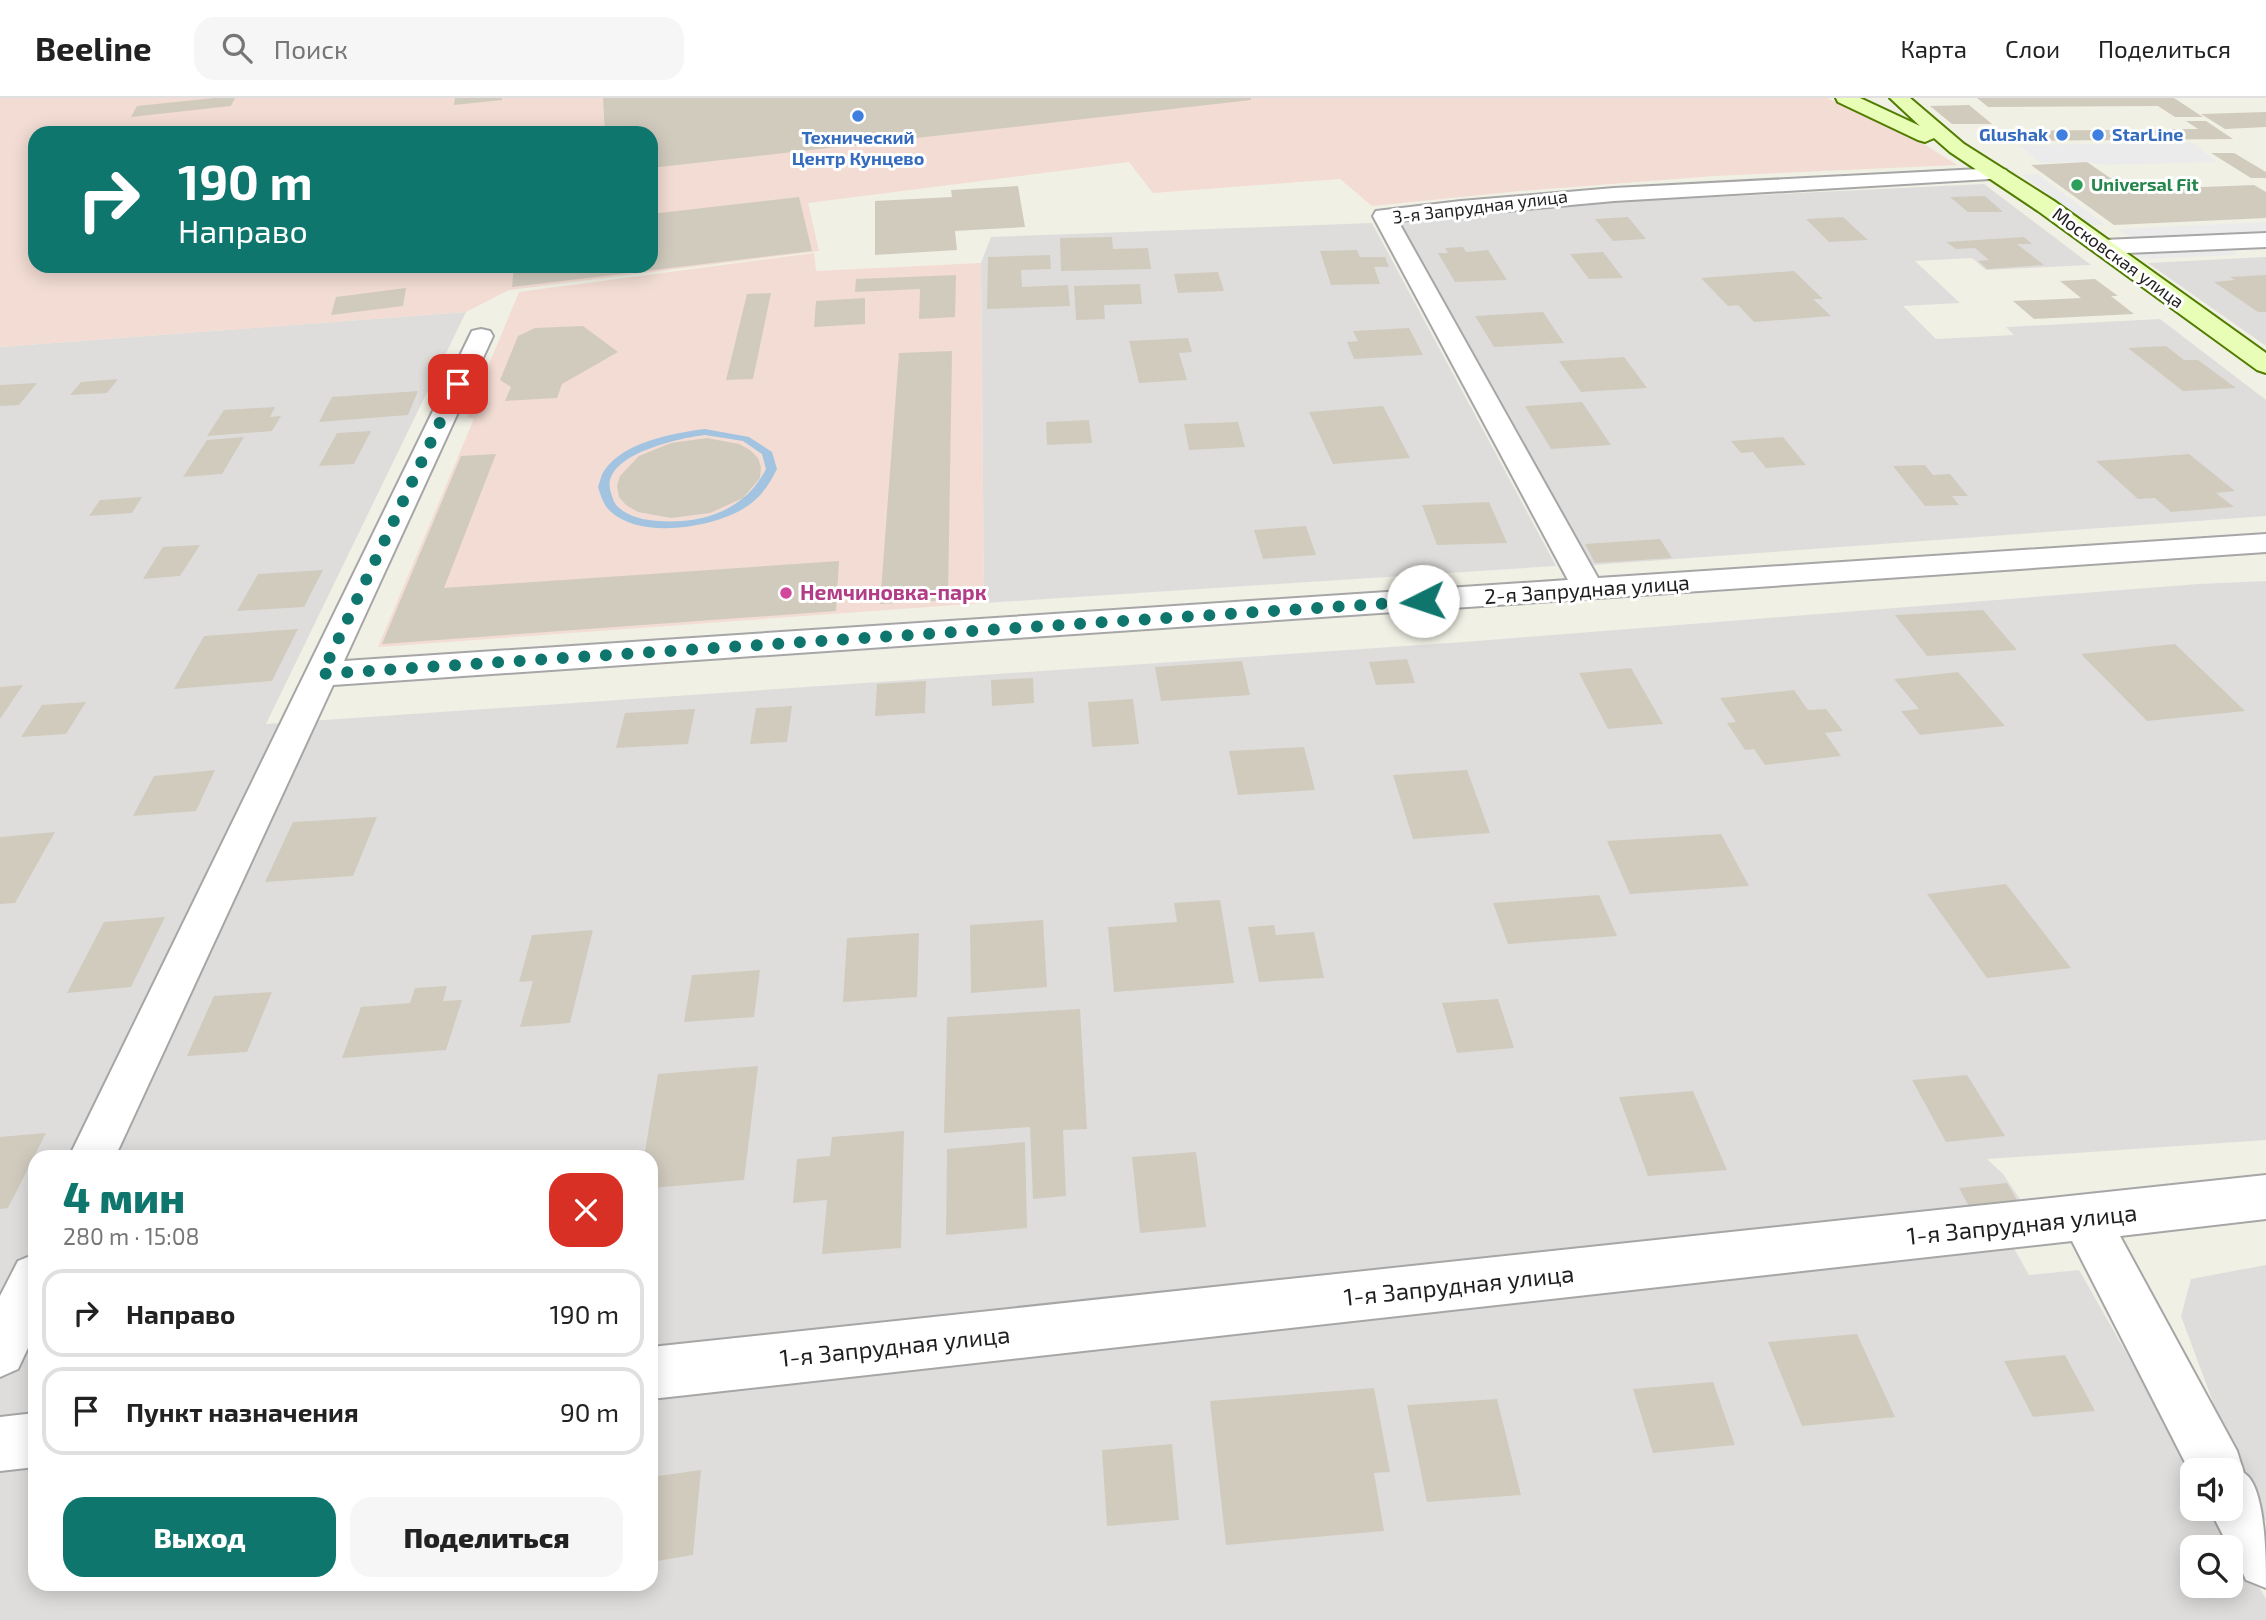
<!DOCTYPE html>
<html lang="ru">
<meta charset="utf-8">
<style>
:root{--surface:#fff;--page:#f6f6f6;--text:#222;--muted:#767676;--line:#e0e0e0;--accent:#0f766e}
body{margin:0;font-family:"Exo 2",sans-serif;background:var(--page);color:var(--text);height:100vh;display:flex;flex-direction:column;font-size:26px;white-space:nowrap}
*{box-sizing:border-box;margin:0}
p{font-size:23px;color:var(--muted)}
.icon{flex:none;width:38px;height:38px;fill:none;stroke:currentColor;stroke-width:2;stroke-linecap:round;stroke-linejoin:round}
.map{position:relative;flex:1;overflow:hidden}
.sheet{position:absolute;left:28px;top:1052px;width:630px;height:441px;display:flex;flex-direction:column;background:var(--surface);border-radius:21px;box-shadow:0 4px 18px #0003}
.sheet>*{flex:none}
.top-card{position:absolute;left:28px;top:28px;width:630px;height:147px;border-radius:21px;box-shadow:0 4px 18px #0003;background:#0f766e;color:#fff;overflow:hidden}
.tools{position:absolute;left:2180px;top:1360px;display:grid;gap:14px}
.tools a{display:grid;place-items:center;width:63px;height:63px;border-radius:14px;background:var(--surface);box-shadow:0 4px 18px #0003;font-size:35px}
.pin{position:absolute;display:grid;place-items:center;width:60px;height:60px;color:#fff;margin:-30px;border-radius:14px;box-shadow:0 4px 10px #0006}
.me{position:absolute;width:77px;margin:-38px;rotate:266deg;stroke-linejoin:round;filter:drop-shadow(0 0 5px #0008)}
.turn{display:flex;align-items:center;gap:24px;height:147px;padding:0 35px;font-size:32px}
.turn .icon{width:91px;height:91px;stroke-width:2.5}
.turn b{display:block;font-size:49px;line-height:60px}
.round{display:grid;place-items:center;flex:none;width:74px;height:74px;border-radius:21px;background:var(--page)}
.summary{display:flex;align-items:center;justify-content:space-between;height:119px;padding:0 35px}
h1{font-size:42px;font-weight:800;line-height:52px;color:var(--accent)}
.cta{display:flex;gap:14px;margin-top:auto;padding:14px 35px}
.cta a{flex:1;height:80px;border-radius:21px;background:var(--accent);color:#fff;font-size:28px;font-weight:800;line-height:80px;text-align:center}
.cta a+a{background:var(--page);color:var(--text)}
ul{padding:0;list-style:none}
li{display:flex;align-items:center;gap:21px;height:88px;margin:0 14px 10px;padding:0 21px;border:4px solid var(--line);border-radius:21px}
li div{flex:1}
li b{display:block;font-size:26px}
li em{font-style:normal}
header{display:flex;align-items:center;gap:42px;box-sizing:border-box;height:98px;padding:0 35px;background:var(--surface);border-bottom:2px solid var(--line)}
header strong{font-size:33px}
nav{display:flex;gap:38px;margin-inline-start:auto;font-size:24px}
.search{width:490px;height:63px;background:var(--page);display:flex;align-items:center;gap:18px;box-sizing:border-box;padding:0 24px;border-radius:21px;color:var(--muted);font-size:26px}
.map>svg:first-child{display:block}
.residential{fill:#dedddc;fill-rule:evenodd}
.commercial{fill:#f2dcd3;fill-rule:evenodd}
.parking{fill:#ebebeb}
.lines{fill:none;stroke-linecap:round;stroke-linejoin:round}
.stream{fill:#a3c4e1;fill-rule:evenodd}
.building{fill:#d1cbbe}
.street-casing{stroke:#a6a6a6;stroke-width:4}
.secondary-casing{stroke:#507d00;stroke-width:4}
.street{fill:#fff;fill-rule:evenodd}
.secondary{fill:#e8fdb6;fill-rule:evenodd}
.route{stroke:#0f766e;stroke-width:12;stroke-dasharray:0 21.6}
.shop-dot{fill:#3f7fe0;stroke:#fff;stroke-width:2.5}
.leisure-dot{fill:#2e9e5b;stroke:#fff;stroke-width:2.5}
.hotel-dot{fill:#d1479c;stroke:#fff;stroke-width:2.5}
.labels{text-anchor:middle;stroke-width:6;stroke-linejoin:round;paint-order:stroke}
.far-shop-label{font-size:18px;font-weight:bold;fill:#366cbe;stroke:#fff;text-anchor:end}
.far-leisure-label{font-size:18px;font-weight:bold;fill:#27864d;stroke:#fff;text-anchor:start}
.far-street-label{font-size:18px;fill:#1f1f1f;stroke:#fff}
.street-label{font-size:21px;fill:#1f1f1f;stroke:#fff}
.hotel-label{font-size:21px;font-weight:bold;fill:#b23c85;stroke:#fff;text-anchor:start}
.near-street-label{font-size:24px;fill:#1f1f1f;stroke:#fff}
</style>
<header>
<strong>Beeline</strong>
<div class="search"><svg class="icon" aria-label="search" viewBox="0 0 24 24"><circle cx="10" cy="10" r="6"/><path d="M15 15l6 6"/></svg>Поиск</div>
<nav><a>Карта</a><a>Слои</a><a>Поделиться</a></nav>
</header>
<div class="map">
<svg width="2266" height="1522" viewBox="0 0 2266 1522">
<rect width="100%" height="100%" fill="#f1f0e5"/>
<g class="residential">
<path d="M 1984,86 L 2091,167 L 1986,172 L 1972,160 L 1915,163 L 1960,205 L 1903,208 L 1936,241 L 2014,237 L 2006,229 L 2160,221 L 2266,302 L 2266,418 L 1593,467 L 1398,126 L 1405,122 L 1571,106 Z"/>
<path d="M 1372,125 L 1556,468 L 984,505 L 981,165 L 991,139 Z"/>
<path d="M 2266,159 L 2266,248 L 2148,165 Z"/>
<path d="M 466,214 L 266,626 L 1464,544 L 2198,486 L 2266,483 L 2266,1042 L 1987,1061 L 2003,1076 L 2028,1113 L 2002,1129 L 2029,1177 L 2079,1172 L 2193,1372 L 2193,1410 L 2214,1411 L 2266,1501 L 2266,1522 L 0,1522 L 0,249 ZM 35,1059 L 651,1059 L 651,1486 L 35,1486 ZM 2193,1449 L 2231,1449 L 2231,1488 L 2193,1488 Z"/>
<path d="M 2266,1167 L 2266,1424 L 2239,1374 L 2181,1218 L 2191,1181 Z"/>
</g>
<g class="commercial">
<path d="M 0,0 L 1827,0 L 1913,39 L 1957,67 L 1714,78 L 1520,93 L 1372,108 L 1340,81 L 1153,95 L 1129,64 L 808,105 L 819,153 L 509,192 L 466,214 L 0,249 ZM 35,35 L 651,35 L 651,168 L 35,168 Z"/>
<path d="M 814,155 L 816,173 L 981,165 L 984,505 L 378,549 L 474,321 L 467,319 L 519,194 Z"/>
</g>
<g class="parking">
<path d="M 2193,45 L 2217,64 L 2106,67 L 2084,64 L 2040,65 L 2019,47 Z"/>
<path d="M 2037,76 L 2106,127 L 2090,127 L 2022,77 Z"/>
<path d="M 2266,124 L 2266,136 L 2134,142 L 2118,131 Z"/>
<path d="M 2225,148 L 2238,157 L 2142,161 L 2130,152 Z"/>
</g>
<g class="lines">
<path class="stream" d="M 705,331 L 749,339 L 772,354 L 777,371 C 769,387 761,399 746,409 C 714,430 640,442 610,413 C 603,406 601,398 598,389 C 600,384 601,377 604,373 C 623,344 673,335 705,331 ZM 705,337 L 743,343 L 762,356 L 766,371 C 745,413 702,426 658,423 C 644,422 629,419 618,409 C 614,405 613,401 611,395 C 598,357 680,340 705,337 Z"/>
</g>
<g class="building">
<path d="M 214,0 L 235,0 L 231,8 L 131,19 L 137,8 Z"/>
<path d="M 455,0 L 502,0 L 502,2 L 454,7 Z"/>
<path d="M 603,0 L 1251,0 L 1251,2 L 651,70 L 651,35 L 605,35 Z"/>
<path d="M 1977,0 L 2174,0 L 2203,19 L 2175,19 L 2158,8 L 1988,9 Z"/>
<path d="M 1969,7 L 1992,26 L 1952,26 L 1930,8 Z"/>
<path d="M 2266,14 L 2266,29 L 2225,31 L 2201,16 Z"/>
<path d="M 2186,23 L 2206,23 L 2233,41 L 2000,43 L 1992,38 L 2005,37 L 2000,33 L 2198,31 Z"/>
<path d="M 2211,55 L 2234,55 L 2266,74 L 2266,80 L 2251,80 Z"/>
<path d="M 2087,64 L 2128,92 L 2254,87 L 2266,94 L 2266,120 L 2114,127 L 2031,67 Z"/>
<path d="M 1018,88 L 1025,129 L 955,133 L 957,152 L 875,157 L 875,103 L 952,99 L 951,92 Z"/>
<path d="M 1985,98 L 2003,114 L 1968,114 L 1950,99 Z"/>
<path d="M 799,99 L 812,153 L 512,189 L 514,168 L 651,168 L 651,116 Z"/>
<path d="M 1628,119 L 1646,141 L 1613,143 L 1595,121 Z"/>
<path d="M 1843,119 L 1868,142 L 1829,144 L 1806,121 Z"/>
<path d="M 1112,139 L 1113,151 L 1148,150 L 1151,171 L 1061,173 L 1060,140 Z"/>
<path d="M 2024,139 L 2032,146 L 2017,146 L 2044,167 L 1987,171 L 1978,163 L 1989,162 L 1975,150 L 1956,151 L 1946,144 Z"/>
<path d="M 1463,149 L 1466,154 L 1488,152 L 1507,182 L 1455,184 L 1438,155 L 1448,155 L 1445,150 Z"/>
<path d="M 1357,152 L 1360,159 L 1385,159 L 1389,169 L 1374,169 L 1380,186 L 1331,187 L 1320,153 Z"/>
<path d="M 1603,154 L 1623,180 L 1589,181 L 1570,156 Z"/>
<path d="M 1050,157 L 1051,171 L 1021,172 L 1022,189 L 1068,187 L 1070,208 L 987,211 L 988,159 Z"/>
<path d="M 365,168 L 398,168 L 399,170 L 363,174 Z"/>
<path d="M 1794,173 L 1823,201 L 1813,201 L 1831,218 L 1754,224 L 1738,207 L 1728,208 L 1701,180 Z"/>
<path d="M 1218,174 L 1224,193 L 1178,195 L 1174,176 Z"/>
<path d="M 956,177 L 955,219 L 919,221 L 920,191 L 855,194 L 856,181 Z"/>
<path d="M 2266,177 L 2266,214 L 2258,214 L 2214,184 L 2235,182 L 2230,179 Z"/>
<path d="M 2095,181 L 2118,198 L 2111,198 L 2134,216 L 2034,221 L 2013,203 L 2081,200 L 2060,183 Z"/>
<path d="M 1140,186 L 1142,206 L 1104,207 L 1105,221 L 1076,222 L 1074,188 Z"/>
<path d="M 406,190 L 403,208 L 331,217 L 336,199 Z"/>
<path d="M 771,195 L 753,281 L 726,282 L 747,196 Z"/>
<path d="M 865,200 L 865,226 L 814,229 L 816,203 Z"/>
<path d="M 1543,214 L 1564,245 L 1494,249 L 1475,218 Z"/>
<path d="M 583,228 L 618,254 L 562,286 L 557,300 L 505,303 L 511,289 L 500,282 L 518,238 L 535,230 Z"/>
<path d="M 1409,230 L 1423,257 L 1354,261 L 1347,244 L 1358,243 L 1353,233 Z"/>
<path d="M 1188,240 L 1192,254 L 1179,255 L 1187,282 L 1139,285 L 1129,243 Z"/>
<path d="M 2166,248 L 2184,262 L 2198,262 L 2236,290 L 2183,293 L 2128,250 Z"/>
<path d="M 952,253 L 948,502 L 880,506 L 899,255 Z"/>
<path d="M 1624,259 L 1647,290 L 1581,294 L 1559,263 Z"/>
<path d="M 118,281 L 107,295 L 70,297 L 81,284 Z"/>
<path d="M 37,285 L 19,307 L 0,308 L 0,287 Z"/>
<path d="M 418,293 L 408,317 L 319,324 L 332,299 Z"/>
<path d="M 1582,304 L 1611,347 L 1551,351 L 1525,308 Z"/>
<path d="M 1383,308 L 1410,360 L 1333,366 L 1309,314 Z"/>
<path d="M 275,309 L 270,319 L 281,318 L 272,333 L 207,338 L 224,312 Z"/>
<path d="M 1089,322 L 1092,345 L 1047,347 L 1046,324 Z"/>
<path d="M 1238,324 L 1245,349 L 1189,352 L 1184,326 Z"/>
<path d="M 371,333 L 354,366 L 319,368 L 337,335 Z"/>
<path d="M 244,339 L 222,376 L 183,379 L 207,342 Z"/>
<path d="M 1783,339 L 1806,367 L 1766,370 L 1753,354 L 1741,355 L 1731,343 Z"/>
<path d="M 707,340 L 739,346 L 750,352 L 758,360 L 761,369 L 760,380 L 743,400 L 710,415 L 671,420 L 638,414 L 626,407 L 619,399 L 617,388 L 620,378 L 639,358 L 671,345 Z"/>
<path d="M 496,356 L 444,490 L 839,463 L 836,513 L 382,546 L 461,358 Z"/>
<path d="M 2189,356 L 2235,393 L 2216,395 L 2234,409 L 2171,414 L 2155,400 L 2138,401 L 2096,363 Z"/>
<path d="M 1925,367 L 1933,377 L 1950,376 L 1968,398 L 1952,398 L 1959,407 L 1925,408 L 1893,368 Z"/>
<path d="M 142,399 L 132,415 L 89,418 L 100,402 Z"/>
<path d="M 1489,404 L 1507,445 L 1437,447 L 1422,407 Z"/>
<path d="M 1306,428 L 1316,457 L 1263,461 L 1254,432 Z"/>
<path d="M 1660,441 L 1672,460 L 1595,465 L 1585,446 Z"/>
<path d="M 200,447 L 180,478 L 143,481 L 163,449 Z"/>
<path d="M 323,472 L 304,509 L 237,513 L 258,476 Z"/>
<path d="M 1983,512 L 2017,552 L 1927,558 L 1895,517 Z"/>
<path d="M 298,531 L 272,583 L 174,591 L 204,538 Z"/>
<path d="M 2175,546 L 2245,613 L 2147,623 L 2081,556 Z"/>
<path d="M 1407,561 L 1415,585 L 1376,587 L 1369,564 Z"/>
<path d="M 1242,563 L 1250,597 L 1161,603 L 1155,569 Z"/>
<path d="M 1631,570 L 1663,626 L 1608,631 L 1579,575 Z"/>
<path d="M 1958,574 L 2005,628 L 1920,637 L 1901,613 L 1919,611 L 1894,581 Z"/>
<path d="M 1033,580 L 1034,605 L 992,608 L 991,582 Z"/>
<path d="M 926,583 L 925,615 L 875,618 L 877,586 Z"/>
<path d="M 23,587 L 0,621 L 0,589 Z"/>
<path d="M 1794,592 L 1808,612 L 1826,611 L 1843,633 L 1825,635 L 1841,658 L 1765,667 L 1754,651 L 1745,652 L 1727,625 L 1736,624 L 1720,600 Z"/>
<path d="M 1133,601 L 1139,646 L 1092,649 L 1088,604 Z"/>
<path d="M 86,604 L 66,636 L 21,639 L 42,607 Z"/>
<path d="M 792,608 L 787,644 L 750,646 L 756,610 Z"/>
<path d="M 695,611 L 688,646 L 616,650 L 625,615 Z"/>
<path d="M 1304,649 L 1315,692 L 1238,697 L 1229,653 Z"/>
<path d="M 215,672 L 196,713 L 133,718 L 154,678 Z"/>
<path d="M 1467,672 L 1490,735 L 1413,741 L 1393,677 Z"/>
<path d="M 377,719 L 353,778 L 265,784 L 293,724 Z"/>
<path d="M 55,734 L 15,805 L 0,806 L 0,739 Z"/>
<path d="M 1721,736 L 1749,788 L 1630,796 L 1607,743 Z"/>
<path d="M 2006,786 L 2071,870 L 1987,880 L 1927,796 Z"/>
<path d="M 1599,797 L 1617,838 L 1508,846 L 1493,805 Z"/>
<path d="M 1220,802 L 1234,885 L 1114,894 L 1108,829 L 1177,824 L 1174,805 Z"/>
<path d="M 165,819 L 131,889 L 67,895 L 104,824 Z"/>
<path d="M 1043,822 L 1047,889 L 971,895 L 970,827 Z"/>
<path d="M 1274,827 L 1276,837 L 1314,834 L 1324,880 L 1259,884 L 1248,829 Z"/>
<path d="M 593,832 L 570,925 L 520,929 L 533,883 L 519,884 L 532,837 Z"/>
<path d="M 919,835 L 917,899 L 843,904 L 847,840 Z"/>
<path d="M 760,872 L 754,919 L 684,924 L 692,877 Z"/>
<path d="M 447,888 L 443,903 L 462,902 L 446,952 L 342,960 L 361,909 L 410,905 L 415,890 Z"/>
<path d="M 272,894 L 247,954 L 187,958 L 214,898 Z"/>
<path d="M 1498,901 L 1514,950 L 1457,955 L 1442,905 Z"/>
<path d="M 1080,911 L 1087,1031 L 1063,1032 L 1066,1098 L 1033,1101 L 1030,1029 L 944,1035 L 947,919 Z"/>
<path d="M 758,968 L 744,1082 L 651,1090 L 651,1059 L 644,1059 L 658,976 Z"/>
<path d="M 1967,977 L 2005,1038 L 1946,1044 L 1912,982 Z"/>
<path d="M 1693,993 L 1727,1072 L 1648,1078 L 1619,999 Z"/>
<path d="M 904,1033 L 901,1150 L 822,1156 L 827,1102 L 793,1105 L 797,1061 L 830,1058 L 832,1039 Z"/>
<path d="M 46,1035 L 8,1110 L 0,1111 L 0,1039 Z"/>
<path d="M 1025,1044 L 1027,1130 L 946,1137 L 947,1051 Z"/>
<path d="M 1196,1054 L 1206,1129 L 1140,1135 L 1132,1059 Z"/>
<path d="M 2007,1085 L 2021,1109 L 1972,1114 L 1959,1090 Z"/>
<path d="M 1857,1236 L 1895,1319 L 1802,1328 L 1768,1244 Z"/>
<path d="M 2065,1257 L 2095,1313 L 2033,1319 L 2004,1263 Z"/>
<path d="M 1713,1284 L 1735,1347 L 1653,1355 L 1633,1291 Z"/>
<path d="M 1374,1290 L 1390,1374 L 1374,1375 L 1384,1433 L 1226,1447 L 1210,1303 Z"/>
<path d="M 1497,1301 L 1521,1397 L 1427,1404 L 1407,1307 Z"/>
<path d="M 1172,1346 L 1179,1422 L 1107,1428 L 1102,1352 Z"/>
<path d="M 701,1372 L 693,1457 L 651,1464 L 651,1379 Z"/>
</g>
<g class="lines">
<defs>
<g id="street">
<path d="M 1999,70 L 2006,72 L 2009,76 L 2006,80 L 1614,103 L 1398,123 L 1598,480 L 2266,436 L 2266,454 L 333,587 L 115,1059 L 69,1059 L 472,233 L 481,231 L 490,233 L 493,238 L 344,563 L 1568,482 L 1373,118 L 1376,113 L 1461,103 L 1614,90 Z"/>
<path d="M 2266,135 L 2266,149 L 2103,156 L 2095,154 L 2092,149 L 2095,144 L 2103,142 Z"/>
<path d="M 2266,1077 L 2266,1121 L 2120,1138 L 2237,1353 L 2244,1375 C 2266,1388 2266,1462 2266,1490 L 2246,1482 L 2231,1449 L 2229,1449 L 2209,1410 L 2231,1410 L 2231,1372 L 2193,1372 L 2193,1380 L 2072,1143 L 651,1301 L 651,1249 Z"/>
<path d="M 35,1156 L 35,1235 L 18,1271 L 0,1279 L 0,1198 L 18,1163 Z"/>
<path d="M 35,1315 L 35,1369 L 0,1373 L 0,1319 Z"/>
</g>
<path id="secondary" d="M 1836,0 L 1860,0 L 1920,28 L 1890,0 L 1910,0 L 1964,46 L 2054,103 L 2266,255 L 2266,275 L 2257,272 L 2038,113 L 1950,54 L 1934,40 L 1925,44 L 1918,42 L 1838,4 Z"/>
</defs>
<use href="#street" class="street-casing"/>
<use href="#secondary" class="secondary-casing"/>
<use href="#street" class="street"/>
<use href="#secondary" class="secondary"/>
</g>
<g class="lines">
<path class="route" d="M 458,286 L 322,576 L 1423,503"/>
</g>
<g class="shop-dot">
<circle cx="858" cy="18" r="7"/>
<circle cx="2062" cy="37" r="7"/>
<circle cx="2098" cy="37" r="7"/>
</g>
<circle class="leisure-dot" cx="2077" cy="87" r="7"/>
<circle class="hotel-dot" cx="786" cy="495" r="7"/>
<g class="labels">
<g class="far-shop-label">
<text x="2048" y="43">Glushak</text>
<text x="2112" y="43" text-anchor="start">StarLine</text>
<text x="858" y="46" text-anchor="middle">Технический<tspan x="858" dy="21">Центр Кунцево</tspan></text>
</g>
<g class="far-leisure-label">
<text x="2091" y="93">Universal Fit</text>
</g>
<g class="far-street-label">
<text transform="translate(1480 109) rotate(-7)" y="6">3-я Запрудная улица</text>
<text transform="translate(2118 160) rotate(36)" y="6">Московская улица</text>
</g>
<g class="street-label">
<text transform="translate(1587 492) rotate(-4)" y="7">2-я Запрудная улица</text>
</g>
<g class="hotel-label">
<text x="800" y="502">Немчиновка-парк</text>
</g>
<g class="near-street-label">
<text transform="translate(2022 1127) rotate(-6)" y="8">1-я Запрудная улица</text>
<text transform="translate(1459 1188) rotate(-6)" y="8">1-я Запрудная улица</text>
<text transform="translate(895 1249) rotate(-6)" y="8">1-я Запрудная улица</text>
</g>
</g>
</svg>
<div class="tools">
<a><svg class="icon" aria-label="sound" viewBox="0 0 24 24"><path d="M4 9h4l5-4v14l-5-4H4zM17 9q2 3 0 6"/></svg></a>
<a><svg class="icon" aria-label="search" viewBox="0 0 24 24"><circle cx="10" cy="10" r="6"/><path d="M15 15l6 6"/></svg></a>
</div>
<div class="pin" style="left:458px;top:286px;background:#d93025"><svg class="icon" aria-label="arrive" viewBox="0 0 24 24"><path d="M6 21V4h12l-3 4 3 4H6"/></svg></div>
<svg class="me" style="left:1423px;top:503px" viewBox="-20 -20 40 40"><circle r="19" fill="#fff"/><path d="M0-13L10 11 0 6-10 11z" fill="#0f766e"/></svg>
<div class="top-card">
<div class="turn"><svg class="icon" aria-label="right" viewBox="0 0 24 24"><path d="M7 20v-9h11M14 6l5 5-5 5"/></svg><div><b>190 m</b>Направо</div></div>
</div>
<section class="sheet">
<div class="summary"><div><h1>4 мин</h1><p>280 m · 15:08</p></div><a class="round" style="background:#d93025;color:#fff"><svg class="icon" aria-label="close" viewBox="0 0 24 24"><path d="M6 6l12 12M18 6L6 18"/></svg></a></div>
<ul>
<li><svg class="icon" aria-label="right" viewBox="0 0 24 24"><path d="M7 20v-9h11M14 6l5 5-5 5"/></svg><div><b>Направо</b></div><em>190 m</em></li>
<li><svg class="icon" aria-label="arrive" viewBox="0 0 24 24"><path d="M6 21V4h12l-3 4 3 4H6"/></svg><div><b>Пункт назначения</b></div><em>90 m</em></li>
</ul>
<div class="cta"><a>Выход</a><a>Поделиться</a></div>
</section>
</div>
